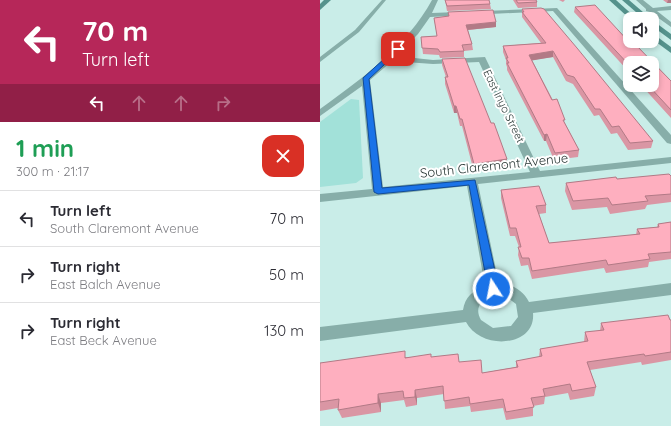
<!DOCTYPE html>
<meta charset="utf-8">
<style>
:root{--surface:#fff;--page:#f7f7f7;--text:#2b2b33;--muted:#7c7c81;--line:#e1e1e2}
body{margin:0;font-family:Quicksand,sans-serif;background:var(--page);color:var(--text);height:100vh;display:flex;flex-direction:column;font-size:15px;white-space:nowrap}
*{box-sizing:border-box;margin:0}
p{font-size:13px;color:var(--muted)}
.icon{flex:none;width:22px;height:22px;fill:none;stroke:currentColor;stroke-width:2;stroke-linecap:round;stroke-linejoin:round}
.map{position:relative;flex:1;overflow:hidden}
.drawer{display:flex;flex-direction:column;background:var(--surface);width:320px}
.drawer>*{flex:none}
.banner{background:#b62759;color:#fff;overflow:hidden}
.fabs{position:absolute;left:303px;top:12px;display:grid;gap:8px}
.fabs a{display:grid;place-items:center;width:36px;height:36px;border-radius:8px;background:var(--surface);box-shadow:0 2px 6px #0003;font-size:20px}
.pin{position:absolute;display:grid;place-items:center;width:34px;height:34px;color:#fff;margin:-17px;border-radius:8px;box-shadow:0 2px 6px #0006}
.me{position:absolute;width:44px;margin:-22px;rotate:349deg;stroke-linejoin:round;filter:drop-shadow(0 0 3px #0008)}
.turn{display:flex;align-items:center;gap:14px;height:84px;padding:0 16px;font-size:18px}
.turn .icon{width:52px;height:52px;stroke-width:2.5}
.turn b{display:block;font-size:28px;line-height:34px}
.lanes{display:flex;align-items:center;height:38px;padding:0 16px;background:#0003;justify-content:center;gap:20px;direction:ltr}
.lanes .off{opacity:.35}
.round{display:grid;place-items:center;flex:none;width:42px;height:42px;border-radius:12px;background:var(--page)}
.head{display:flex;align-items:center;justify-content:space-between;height:68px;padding:0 16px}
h1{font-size:24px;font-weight:700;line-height:30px;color:#1e9e55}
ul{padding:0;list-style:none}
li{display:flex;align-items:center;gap:12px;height:56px;padding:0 16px;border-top:1px solid var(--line)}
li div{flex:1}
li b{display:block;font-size:15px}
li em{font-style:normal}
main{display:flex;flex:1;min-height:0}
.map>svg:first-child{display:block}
.green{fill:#a2e1d9}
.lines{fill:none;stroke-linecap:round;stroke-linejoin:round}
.lane{fill:#87aea9;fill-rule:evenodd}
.street{fill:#87aea9;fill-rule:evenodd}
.secondary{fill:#55928c;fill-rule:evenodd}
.wall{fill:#da96a4}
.shaded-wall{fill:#b27a86}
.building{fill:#feafbf;stroke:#b27a86}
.route{fill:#1a73e8;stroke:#114b97}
.labels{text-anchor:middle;stroke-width:4;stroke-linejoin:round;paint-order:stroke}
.far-street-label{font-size:11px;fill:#253331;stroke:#fff}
.street-label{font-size:13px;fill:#253331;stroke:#fff}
</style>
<main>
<section class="drawer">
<div class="banner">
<div class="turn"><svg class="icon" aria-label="left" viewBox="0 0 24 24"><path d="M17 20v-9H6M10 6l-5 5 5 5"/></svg><div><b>70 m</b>Turn left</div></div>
<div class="lanes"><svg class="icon" aria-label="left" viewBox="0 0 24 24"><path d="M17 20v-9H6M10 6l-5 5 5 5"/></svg><svg class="icon off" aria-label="ahead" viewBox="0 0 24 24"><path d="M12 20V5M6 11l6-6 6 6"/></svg><svg class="icon off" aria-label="ahead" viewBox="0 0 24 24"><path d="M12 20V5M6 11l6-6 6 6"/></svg><svg class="icon off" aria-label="right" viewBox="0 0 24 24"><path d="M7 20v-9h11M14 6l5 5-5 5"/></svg></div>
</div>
<div class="head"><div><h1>1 min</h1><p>300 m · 21:17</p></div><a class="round" style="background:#d93025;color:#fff"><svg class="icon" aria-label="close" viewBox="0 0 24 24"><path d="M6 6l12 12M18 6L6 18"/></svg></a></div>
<ul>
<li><svg class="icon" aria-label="left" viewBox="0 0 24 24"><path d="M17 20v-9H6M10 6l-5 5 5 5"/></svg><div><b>Turn left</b><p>South Claremont Avenue</p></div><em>70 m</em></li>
<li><svg class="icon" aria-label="right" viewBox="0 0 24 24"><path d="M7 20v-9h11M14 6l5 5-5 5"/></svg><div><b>Turn right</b><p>East Balch Avenue</p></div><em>50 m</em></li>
<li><svg class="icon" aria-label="right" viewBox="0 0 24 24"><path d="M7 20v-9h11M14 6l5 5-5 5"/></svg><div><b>Turn right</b><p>East Beck Avenue</p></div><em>130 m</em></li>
</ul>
</section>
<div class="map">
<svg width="351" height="426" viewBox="0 0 351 426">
<rect width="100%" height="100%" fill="#c9ede8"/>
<path class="green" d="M 31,99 L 39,100 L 43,178 L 36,183 L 0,187 L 0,122 Z"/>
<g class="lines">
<path class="lane" d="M 62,0 L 66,0 L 39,32 L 0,62 L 0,57 L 35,30 Z"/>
<g class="street">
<path d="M 112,0 L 118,0 L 112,13 L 237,8 L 351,135 L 351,144 L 347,143 L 233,11 L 110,17 L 98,34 L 76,56 L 113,60 L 165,57 L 220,171 L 351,157 L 351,163 L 158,184 L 179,284 C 192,284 203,290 209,302 L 351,283 L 351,295 L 213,313 C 216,347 161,351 146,322 L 0,341 L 0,327 L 143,310 C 145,297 153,290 165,286 L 147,186 L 0,202 L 0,194 L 52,189 L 42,86 L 0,116 L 0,109 C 43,78 87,46 112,0 ZM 72,61 L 113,64 L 159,62 L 210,172 L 63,187 L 50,80 ZM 173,295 L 184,295 L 196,304 L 198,317 L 191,326 L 173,328 L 161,320 C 154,308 161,299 173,295 Z"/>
<path d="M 316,0 L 323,0 L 333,8 L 351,6 L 351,10 L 337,11 L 351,22 L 351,27 L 330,12 L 326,11 L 326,9 Z"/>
</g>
<g class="secondary">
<path d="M 4,0 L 11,0 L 0,10 L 0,4 Z"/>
<path d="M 289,0 L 296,0 L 317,19 L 310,19 Z"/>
<path d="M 302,0 L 309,0 L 331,19 L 324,19 Z"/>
<path d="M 332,20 L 351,34 L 351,40 L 332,26 Z"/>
<path d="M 332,33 L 351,47 L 351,53 L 332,39 Z"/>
</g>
</g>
<g class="wall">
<path d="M 125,0 L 170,4 L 171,9 L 127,11 Z"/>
<path d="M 193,0 L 216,0 L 217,2 L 217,7 L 198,8 Z"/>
<path d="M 239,0 L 245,0 L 243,2 Z"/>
<path d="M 343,0 L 351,0 L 351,3 L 347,3 Z"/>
<path d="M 255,7 L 310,43 L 351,81 L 351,118 L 321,85 L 332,85 L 310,63 L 310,73 L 254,12 Z"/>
<path d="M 202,9 L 333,141 L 331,148 L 308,150 L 297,133 L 291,134 L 279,115 L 274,116 L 253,84 L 246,81 L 233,57 L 212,60 L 259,150 L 258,157 L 234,160 L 226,141 L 224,141 L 187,70 L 187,67 L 186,64 L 186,60 L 183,52 L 183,46 L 221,43 L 202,17 Z"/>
<path d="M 128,12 L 176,22 L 176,27 L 148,30 L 152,44 L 153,50 L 144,51 L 144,57 L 120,58 L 119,55 L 103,54 L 101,37 L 117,36 L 114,18 L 129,16 Z"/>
<path d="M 122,59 L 171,123 L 187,159 L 187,167 L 154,172 L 142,126 L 140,126 L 137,113 L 134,113 L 125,84 L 125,77 L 126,77 L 122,65 Z"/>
<path d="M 351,176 L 351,202 L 327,205 L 325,209 L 290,214 L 287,207 L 252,210 L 245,191 L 246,183 L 297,179 Z"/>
<path d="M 181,190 L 226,205 L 226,213 L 219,214 L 229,243 L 316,235 L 317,229 L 337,227 L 338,224 L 351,222 L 351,259 L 329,262 L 328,267 L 286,273 L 284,268 L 212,279 L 208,265 L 201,266 L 198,255 L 199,247 L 195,236 L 190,236 L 181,198 Z"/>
<path d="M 351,320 L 351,360 L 322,365 L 321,362 L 270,370 L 276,387 L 274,396 L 250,400 L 248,393 L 225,397 L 224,404 L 213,406 L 213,416 L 186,420 L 183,408 L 151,412 L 150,406 L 125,409 L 124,394 L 97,398 L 97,405 L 86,407 L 84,400 L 61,403 L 61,412 L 22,418 L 18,410 L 18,408 L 0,411 L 0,363 L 86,357 L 112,357 L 139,362 L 162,373 L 196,367 L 196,361 L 219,357 L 220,349 L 264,342 L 265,332 L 280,331 L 281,323 Z"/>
</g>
<g class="shaded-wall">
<path d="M 348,0 L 351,0 L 351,3 L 347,3 Z"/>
<path d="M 176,22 L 176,27 L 147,30 L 146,25 Z"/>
<path d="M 233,51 L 233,57 L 209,61 L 209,55 Z"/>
<path d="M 134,106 L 136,106 L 137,113 L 134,113 Z"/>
<path d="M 227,134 L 226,141 L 224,141 L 224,135 Z"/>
<path d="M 187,159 L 187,167 L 154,172 L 154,164 Z"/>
<path d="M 95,390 L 97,398 L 97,405 L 95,397 Z"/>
<path d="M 58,394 L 61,403 L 61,412 L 58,403 Z"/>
</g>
<g class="building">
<path d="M 125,0 L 169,0 L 170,4 L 127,6 Z"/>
<path d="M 196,0 L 216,0 L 217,2 L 198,3 Z"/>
<path d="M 275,5 L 310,43 L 314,43 L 351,81 L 351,110 L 328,85 L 332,85 L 332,63 L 310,63 L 310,66 L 255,7 Z"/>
<path d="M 221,8 L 224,9 L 257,48 L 333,141 L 310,143 L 299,126 L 292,127 L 280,109 L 275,109 L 254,77 L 247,75 L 233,51 L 209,55 L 232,100 L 237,99 L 245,120 L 243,120 L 259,150 L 235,153 L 227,134 L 224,135 L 187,63 L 189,63 L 186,58 L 188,58 L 183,46 L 226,43 L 202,12 L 204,12 L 202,9 Z"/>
<path d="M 173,10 L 176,22 L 146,25 L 152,44 L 142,45 L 144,51 L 120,52 L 118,49 L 102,48 L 101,37 L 117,36 L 114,18 L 129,16 L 128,12 Z"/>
<path d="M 145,58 L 171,123 L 174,123 L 187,159 L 154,164 L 142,119 L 140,119 L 136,106 L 134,106 L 125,77 L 128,77 L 122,59 Z"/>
<path d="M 349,174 L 351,176 L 351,194 L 325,196 L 328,201 L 292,205 L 288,198 L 253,201 L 246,183 L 296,177 L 297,179 Z"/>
<path d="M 219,186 L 226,205 L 216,206 L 229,243 L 320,234 L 317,229 L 339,227 L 338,224 L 351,222 L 351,252 L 328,254 L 330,259 L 288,265 L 286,260 L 212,271 L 209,258 L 202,258 L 198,247 L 201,247 L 196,228 L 190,228 L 181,190 Z"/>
<path d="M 348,315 L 350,320 L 351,320 L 351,352 L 325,356 L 324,354 L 267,362 L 276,387 L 252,391 L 250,384 L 223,389 L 225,396 L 211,398 L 214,407 L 186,412 L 183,399 L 150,404 L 149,397 L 124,401 L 123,386 L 95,390 L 95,397 L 84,398 L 83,391 L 58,394 L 58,403 L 18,410 L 19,399 L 0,402 L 0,363 L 85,351 L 85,358 L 111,354 L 111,357 L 138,354 L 139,362 L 161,360 L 162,373 L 198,367 L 196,361 L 222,356 L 220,349 L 268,341 L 265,332 L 284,330 L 281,323 Z"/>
</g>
<path class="route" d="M 76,48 L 81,49 L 49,79 L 62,188 L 155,180 L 179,289 L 177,292 L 170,292 L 168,289 L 149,185 L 58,194 L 54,192 L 43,78 Z"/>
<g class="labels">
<g class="far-street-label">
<text transform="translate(184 106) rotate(64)" y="4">East Inyo Street</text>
</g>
<g class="street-label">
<text transform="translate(174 165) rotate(-6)" y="5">South Claremont Avenue</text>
</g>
</g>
</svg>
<div class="fabs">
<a><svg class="icon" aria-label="sound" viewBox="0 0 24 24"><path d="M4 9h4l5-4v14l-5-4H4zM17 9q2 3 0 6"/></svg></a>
<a><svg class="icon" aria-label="layers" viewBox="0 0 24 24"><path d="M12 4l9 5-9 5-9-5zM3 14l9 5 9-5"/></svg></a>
</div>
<div class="pin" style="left:78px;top:49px;background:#d93025"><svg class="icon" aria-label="arrive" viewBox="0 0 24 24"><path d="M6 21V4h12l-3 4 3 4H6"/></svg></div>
<svg class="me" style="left:173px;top:289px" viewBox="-20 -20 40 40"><circle r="17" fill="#1a73e8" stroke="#fff" stroke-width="3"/><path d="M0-11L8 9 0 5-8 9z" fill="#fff"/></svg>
</div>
</main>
